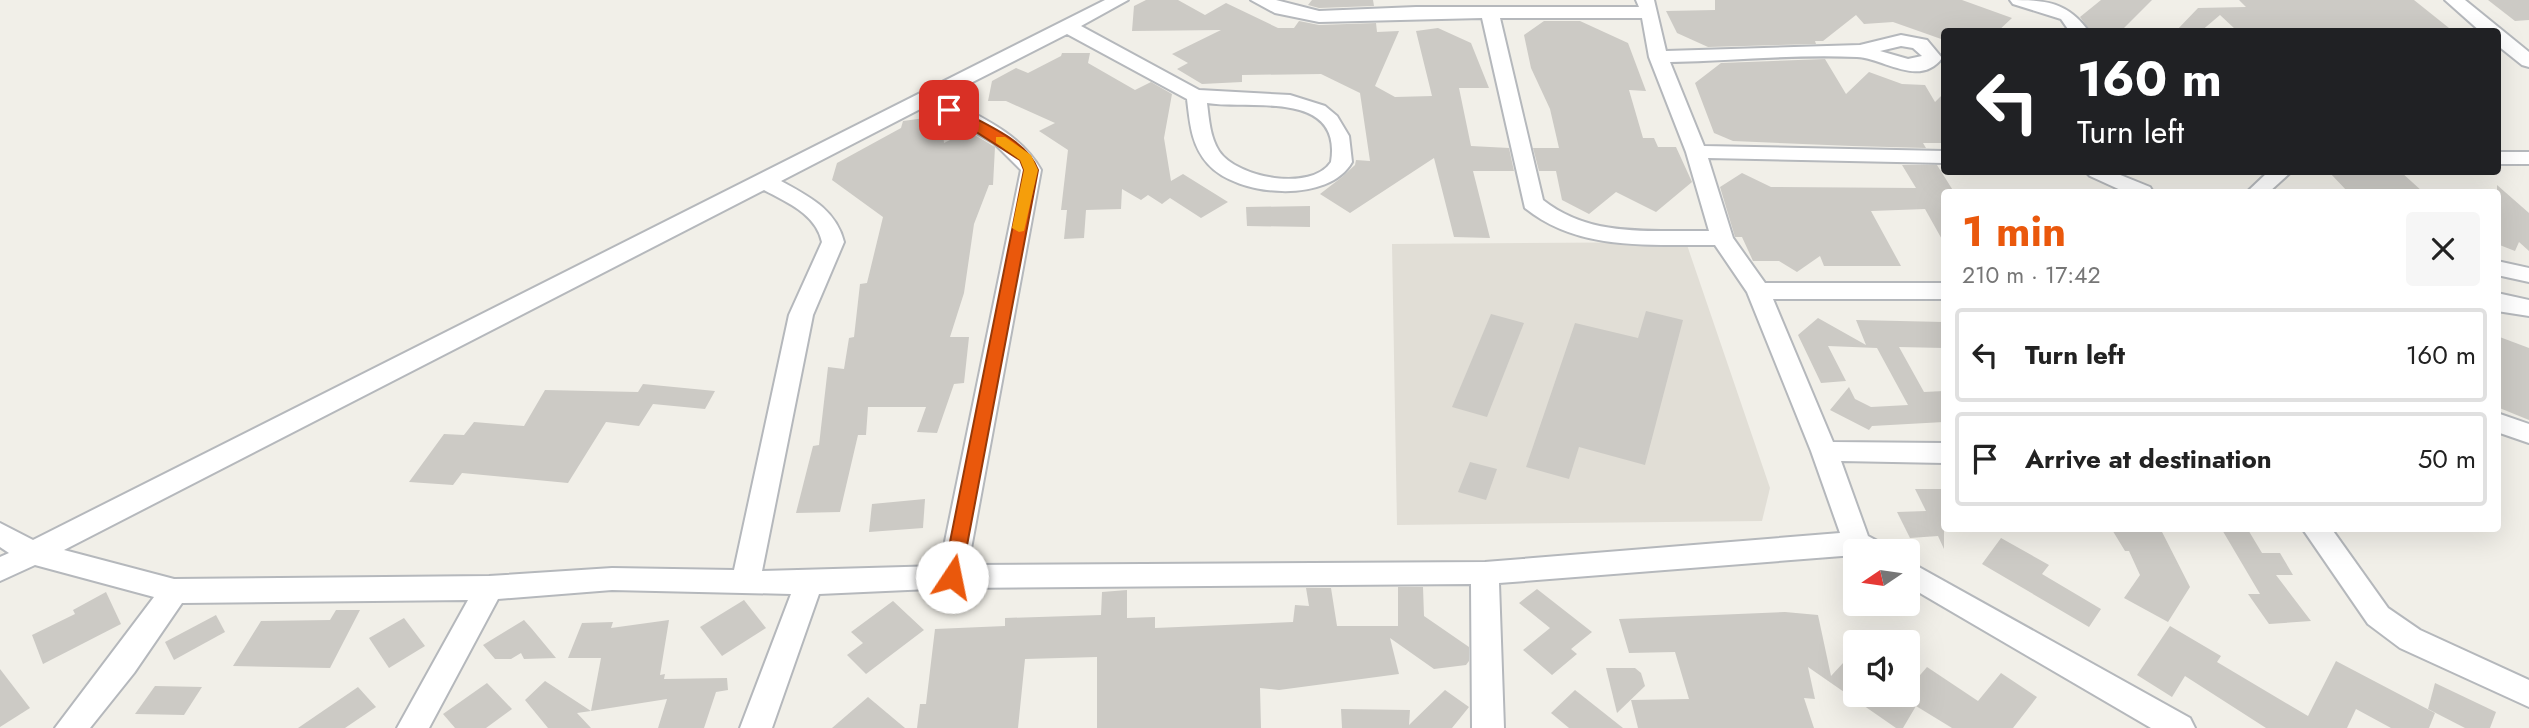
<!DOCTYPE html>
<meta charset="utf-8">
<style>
:root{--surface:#fff;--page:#f6f6f6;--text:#222;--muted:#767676;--line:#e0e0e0;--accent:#ea580c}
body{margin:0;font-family:Jost,sans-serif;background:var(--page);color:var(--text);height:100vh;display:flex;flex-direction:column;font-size:26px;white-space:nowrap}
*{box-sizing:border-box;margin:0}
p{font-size:23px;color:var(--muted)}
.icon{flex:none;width:38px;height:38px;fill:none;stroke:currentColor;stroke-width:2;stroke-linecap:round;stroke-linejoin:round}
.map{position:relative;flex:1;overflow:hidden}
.sheet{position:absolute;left:1941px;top:189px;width:560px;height:343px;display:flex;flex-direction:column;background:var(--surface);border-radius:7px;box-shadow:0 7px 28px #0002}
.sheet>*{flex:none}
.top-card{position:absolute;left:1941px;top:28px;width:560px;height:147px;border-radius:7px;box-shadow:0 7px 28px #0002;background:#202124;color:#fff;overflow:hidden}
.needle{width:46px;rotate:257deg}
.tools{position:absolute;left:1843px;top:539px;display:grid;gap:14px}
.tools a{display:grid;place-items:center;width:77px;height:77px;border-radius:7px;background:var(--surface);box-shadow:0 7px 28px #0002;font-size:35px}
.pin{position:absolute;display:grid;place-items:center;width:60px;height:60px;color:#fff;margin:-30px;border-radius:14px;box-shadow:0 4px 10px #0006}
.me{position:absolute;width:77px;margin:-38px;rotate:11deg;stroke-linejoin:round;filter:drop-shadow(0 0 5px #0008)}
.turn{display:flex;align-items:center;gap:24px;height:147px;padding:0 21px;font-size:32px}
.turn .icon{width:91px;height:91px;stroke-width:2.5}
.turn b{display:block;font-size:49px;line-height:60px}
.round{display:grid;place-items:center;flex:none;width:74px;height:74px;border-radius:7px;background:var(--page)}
.summary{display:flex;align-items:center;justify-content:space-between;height:119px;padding:0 21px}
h1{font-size:42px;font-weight:700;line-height:52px;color:var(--accent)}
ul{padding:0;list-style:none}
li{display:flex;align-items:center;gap:21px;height:94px;margin:0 14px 10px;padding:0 7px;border:4px solid var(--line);border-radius:7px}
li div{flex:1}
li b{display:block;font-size:26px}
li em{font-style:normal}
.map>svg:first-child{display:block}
.education{fill:#e1ded6}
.building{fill:#cccac5}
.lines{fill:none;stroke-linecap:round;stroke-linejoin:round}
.minor-casing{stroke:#b5b8bc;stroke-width:4}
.minor{fill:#fff;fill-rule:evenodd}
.route{fill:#ea580c;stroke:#983908;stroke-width:2}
.slow{fill:#f59e0b}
</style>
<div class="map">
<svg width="2529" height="728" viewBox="0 0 2529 728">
<rect width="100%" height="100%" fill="#f1efe8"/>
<path class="education" d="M 1686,242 L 1770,488 L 1762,521 L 1397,525 L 1392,244 Z"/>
<g class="building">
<path d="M 1146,0 L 1178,0 L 1205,15 L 1226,3 L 1278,28 L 1294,28 L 1299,21 L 1319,25 L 1376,23 L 1377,32 L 1399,31 L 1375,86 L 1395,97 L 1432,96 L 1416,31 L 1438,28 L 1471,43 L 1489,88 L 1459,88 L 1471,146 L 1509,148 L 1514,171 L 1473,171 L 1490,238 L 1454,237 L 1434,158 L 1350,213 L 1320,194 L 1342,177 L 1355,165 L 1356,160 L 1370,161 L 1360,93 L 1321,74 L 1242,75 L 1242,82 L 1202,84 L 1177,69 L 1188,63 L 1172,54 L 1221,30 L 1132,31 L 1134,6 Z"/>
<path d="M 1312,0 L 1373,0 L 1374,6 L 1319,8 L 1308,5 Z"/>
<path d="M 1715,0 L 1962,0 L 2012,18 L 1997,32 L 1944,32 L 1944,40 L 1893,22 L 1864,24 L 1856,15 L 1823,41 L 1815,41 L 1816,44 L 1708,47 L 1677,33 L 1666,11 L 1715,10 Z"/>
<path d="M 2101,0 L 2152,0 L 2120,32 L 2091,32 L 2080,17 Z"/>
<path d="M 2239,0 L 2414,0 L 2454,32 L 2235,29 L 2220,15 L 2200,32 L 2175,32 L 2198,8 L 2246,7 Z"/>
<path d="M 2488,0 L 2529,0 L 2529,20 L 2515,21 Z"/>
<path d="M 1544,21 L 1580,21 L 1628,43 L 1646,91 L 1629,90 L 1643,138 L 1654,138 L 1658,147 L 1676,147 L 1692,182 L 1656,212 L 1616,192 L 1589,214 L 1562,200 L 1556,171 L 1539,171 L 1533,148 L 1559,148 L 1550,109 L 1531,68 L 1524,35 Z"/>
<path d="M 1062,53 L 1090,53 L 1088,63 L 1135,90 L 1151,82 L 1172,94 L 1164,138 L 1171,181 L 1183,174 L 1228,202 L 1201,218 L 1170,198 L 1162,204 L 1148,195 L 1141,200 L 1122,189 L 1121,209 L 1086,210 L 1084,238 L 1064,239 L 1067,210 L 1061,210 L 1068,150 L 1039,131 L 1055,123 L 1006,101 L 988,101 L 992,81 L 1016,68 L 1028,73 L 1061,56 Z"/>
<path d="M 1825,59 L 1846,94 L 1869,72 L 1902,84 L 1925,85 L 1935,102 L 1944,93 L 1944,143 L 1923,143 L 1926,148 L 1852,146 L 1733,141 L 1714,133 L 1695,83 L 1721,63 Z"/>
<path d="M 925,118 L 925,124 L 942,122 L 944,143 L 968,131 L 995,147 L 993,185 L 989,185 L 974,224 L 964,293 L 950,337 L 969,337 L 964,383 L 954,384 L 937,433 L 917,432 L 926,407 L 868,407 L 866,435 L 858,435 L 840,512 L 796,513 L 813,446 L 819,445 L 828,367 L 844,369 L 849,338 L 854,337 L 860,284 L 867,283 L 883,217 L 832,180 L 837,163 L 901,128 L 903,121 Z"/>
<path d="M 1902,165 L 1937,165 L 1954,192 L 1944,192 L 1944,243 L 1925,209 L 1871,211 L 1901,266 L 1824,266 L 1820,256 L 1797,272 L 1779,261 L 1753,261 L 1742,237 L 1735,237 L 1720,187 L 1742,173 L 1771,187 L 1916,188 Z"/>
<path d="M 2401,172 L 2423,192 L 2348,192 L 2330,173 Z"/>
<path d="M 2497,185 L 2529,213 L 2529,251 L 2519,242 L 2515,251 L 2497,244 Z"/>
<path d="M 1310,206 L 1310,227 L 1247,226 L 1246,207 Z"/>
<path d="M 1646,311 L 1683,320 L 1645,465 L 1579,447 L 1569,479 L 1526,467 L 1575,323 L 1638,338 Z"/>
<path d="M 1491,314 L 1524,323 L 1487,417 L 1452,407 Z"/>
<path d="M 1818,318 L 1866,345 L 1856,320 L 1944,322 L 1944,348 L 1899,347 L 1924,392 L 1944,391 L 1944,422 L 1872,426 L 1869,430 L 1830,410 L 1849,387 L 1855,399 L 1871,407 L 1908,405 L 1877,348 L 1828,346 L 1846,381 L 1821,383 L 1798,335 Z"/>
<path d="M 2497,336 L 2529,348 L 2529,420 L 2497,407 Z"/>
<path d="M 643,384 L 715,391 L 705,409 L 653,404 L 639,426 L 606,422 L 568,483 L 462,473 L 453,485 L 409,482 L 444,434 L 464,435 L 474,422 L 524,426 L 545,390 L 638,392 Z"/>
<path d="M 1470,462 L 1497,469 L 1486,500 L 1458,492 Z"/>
<path d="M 1915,489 L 1941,489 L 1944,496 L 1944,549 L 1938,536 L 1910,538 L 1897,512 L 1926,511 Z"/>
<path d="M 925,499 L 923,528 L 869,532 L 872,504 Z"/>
<path d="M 2111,528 L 2160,528 L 2190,587 L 2168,622 L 2124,598 L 2140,575 L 2129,551 L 2125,551 Z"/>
<path d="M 2221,528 L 2247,528 L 2262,553 L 2280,553 L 2293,575 L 2276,575 L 2311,621 L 2269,624 L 2248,594 L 2260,594 Z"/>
<path d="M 2001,538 L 2049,565 L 2042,574 L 2101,609 L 2089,627 L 1982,564 Z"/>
<path d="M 1398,587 L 1423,587 L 1424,616 L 1469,647 L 1469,661 L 1466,665 L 1434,669 L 1390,638 L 1399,674 L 1279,690 L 1260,688 L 1261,728 L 1097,728 L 1097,657 L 1025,659 L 1018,728 L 917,728 L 920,704 L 926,704 L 935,629 L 1005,626 L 1005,618 L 1101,615 L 1102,592 L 1127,590 L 1127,618 L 1155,617 L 1155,628 L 1293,622 L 1295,605 L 1309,606 L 1306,588 L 1331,588 L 1337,626 L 1398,626 Z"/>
<path d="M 1537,589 L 1592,632 L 1571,649 L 1577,654 L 1552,675 L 1523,650 L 1550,628 L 1519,603 Z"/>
<path d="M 106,592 L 121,624 L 43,664 L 32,635 L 75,614 L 73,610 Z"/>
<path d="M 744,600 L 766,628 L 722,656 L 700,627 Z"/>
<path d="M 893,601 L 924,630 L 866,674 L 847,655 L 863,643 L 851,632 Z"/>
<path d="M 336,610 L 360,610 L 330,668 L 233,666 L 261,621 L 330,620 Z"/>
<path d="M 1785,612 L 1818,615 L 1831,676 L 1855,650 L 1855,695 L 1908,695 L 1908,689 L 1927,667 L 1978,701 L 2001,673 L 2037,697 L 2013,728 L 1952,728 L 1916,706 L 1903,728 L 1896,728 L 1808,667 L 1815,699 L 1804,698 L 1814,728 L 1638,728 L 1631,700 L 1689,699 L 1675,652 L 1629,653 L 1619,619 Z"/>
<path d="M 216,615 L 225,632 L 174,660 L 165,642 Z"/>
<path d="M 404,618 L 425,646 L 389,668 L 369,638 Z"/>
<path d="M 524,620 L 532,629 L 556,658 L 524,659 L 521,653 L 511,659 L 495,659 L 483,645 Z"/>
<path d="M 669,620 L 660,675 L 665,674 L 664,679 L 727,678 L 728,690 L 716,692 L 704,728 L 658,728 L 667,699 L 591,711 L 601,658 L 568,658 L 582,623 L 613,622 L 611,628 Z"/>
<path d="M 2170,626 L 2221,656 L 2217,662 L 2308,716 L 2336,661 L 2435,713 L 2429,728 L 2391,728 L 2356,709 L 2347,728 L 2266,728 L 2185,676 L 2172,697 L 2137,675 Z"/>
<path d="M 1606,668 L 1635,668 L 1641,673 L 1645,686 L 1617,713 Z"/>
<path d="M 0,669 L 30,708 L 0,727 Z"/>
<path d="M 545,681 L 591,711 L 577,713 L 591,728 L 548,728 L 525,700 Z"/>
<path d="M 487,683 L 512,709 L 486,728 L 455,728 L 443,714 Z"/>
<path d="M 2435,683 L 2496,712 L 2490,728 L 2465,728 L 2428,709 Z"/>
<path d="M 155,686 L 202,687 L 184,715 L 135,714 Z"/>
<path d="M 358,687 L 376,707 L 345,728 L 298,728 Z"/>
<path d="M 1445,690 L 1469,707 L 1452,728 L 1342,728 L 1341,709 L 1410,710 L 1409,725 Z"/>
<path d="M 1575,690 L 1623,728 L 1569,728 L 1551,713 Z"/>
<path d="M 868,697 L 905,728 L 832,728 Z"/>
</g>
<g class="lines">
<defs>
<g id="minor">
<path d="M 1105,0 L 1128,0 L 1081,26 L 1199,90 L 1290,95 L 1325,106 L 1337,116 L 1349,136 L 1352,162 C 1329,204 1237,197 1208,164 C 1191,145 1190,123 1187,99 L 1067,34 L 943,97 C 980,117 1020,133 1041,170 L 968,565 L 1485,562 L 1840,533 L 1811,451 L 1747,292 L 1715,245 C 1649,244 1580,252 1525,208 L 1482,18 L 1319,22 L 1275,13 L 1251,0 L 1276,0 L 1319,11 L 1416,7 L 1639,7 L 1636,0 L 1654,0 L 1666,51 L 1860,45 L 1901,35 L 1927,40 L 1942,58 C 1920,88 1883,58 1857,57 C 1795,54 1732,61 1670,62 L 1704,146 L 1944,151 L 1944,163 L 1708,158 L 1733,238 L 1765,283 L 1944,283 L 1944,299 L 1773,299 L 1833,442 L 1944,443 L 1944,463 L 1841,461 L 1868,536 L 1881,543 L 1885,551 L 1855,551 L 1855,555 L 1499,583 L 1504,728 L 1472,728 L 1471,584 L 952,588 L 819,594 L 772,728 L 740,728 L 791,594 L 612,590 L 498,599 L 429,728 L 397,728 L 468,600 L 182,603 L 134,673 L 90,728 L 55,728 L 154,597 L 35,565 L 0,581 L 0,557 L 9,553 L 0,547 L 0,523 L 33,540 ZM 1500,18 L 1642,18 L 1649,57 L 1686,152 L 1709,231 C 1651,230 1591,238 1543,200 ZM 1901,46 L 1913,48 L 1922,56 L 1908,59 L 1880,51 ZM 1207,103 C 1249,110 1343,89 1331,162 C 1311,192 1237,178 1219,151 C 1210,137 1209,119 1207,103 ZM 928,105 L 994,143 L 1021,170 L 940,566 L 762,571 L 813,315 L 844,242 C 836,209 808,196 781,181 ZM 764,190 C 788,203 816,214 822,242 L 789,315 L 734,570 L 612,568 L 489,576 L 174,579 L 64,550 Z"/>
<path d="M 2010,0 C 2045,0 2068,2 2089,32 L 2070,32 L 2061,19 L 2013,4 Z"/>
<path d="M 2445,0 L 2465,0 L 2529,52 L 2529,67 L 2522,65 L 2497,45 L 2497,32 L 2481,32 Z"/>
<rect x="2497" y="152" width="32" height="12"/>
<path d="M 2086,172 L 2113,172 L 2150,187 L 2153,192 L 2125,192 L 2090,176 Z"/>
<path d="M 2268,172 L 2291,172 L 2269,192 L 2247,192 Z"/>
<path d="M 2497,261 L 2529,268 L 2529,282 L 2497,275 Z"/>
<path d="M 2497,293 L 2529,300 L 2529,316 L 2497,311 Z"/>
<path d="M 2497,413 L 2529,424 L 2529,443 L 2497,432 Z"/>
<path d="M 2302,528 L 2331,528 L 2388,608 L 2420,630 L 2529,680 L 2529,707 L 2400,648 L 2368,624 Z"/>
<path d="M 1908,561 L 2190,718 L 2195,728 L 2151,728 L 1908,586 Z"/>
</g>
</defs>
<use href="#minor" class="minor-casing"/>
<use href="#minor" class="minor"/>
</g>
<path class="route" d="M 945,107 L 954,107 C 981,123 1027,139 1038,170 L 961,577 L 952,585 L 943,577 L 1024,170 L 1020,160 L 945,112 Z"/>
<path class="slow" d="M 996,137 L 1005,137 L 1031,155 L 1038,170 L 1024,231 L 1019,232 L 1012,228 L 1024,170 L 1020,160 L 996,143 Z"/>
</svg>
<div class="tools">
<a><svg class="needle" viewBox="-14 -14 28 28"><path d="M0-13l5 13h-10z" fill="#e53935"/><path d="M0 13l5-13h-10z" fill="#767676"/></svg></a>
<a><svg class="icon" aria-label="sound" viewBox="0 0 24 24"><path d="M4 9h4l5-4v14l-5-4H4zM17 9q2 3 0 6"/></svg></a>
</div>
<div class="pin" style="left:949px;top:110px;background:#d93025"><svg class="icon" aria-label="arrive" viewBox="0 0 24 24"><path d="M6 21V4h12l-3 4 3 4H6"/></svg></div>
<svg class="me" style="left:952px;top:577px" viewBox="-20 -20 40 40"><circle r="19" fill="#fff"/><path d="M0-13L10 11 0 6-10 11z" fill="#ea580c"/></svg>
<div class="top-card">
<div class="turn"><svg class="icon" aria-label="left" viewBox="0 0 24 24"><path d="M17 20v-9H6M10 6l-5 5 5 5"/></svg><div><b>160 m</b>Turn left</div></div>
</div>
<section class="sheet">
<div class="summary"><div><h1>1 min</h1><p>210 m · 17:42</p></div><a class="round"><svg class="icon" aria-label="close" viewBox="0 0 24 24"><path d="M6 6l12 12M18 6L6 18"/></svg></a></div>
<ul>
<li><svg class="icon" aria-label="left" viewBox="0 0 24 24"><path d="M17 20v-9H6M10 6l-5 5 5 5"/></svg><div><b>Turn left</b></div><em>160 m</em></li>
<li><svg class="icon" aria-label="arrive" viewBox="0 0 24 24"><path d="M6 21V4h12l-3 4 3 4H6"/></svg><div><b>Arrive at destination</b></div><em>50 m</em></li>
</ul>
</section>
</div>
